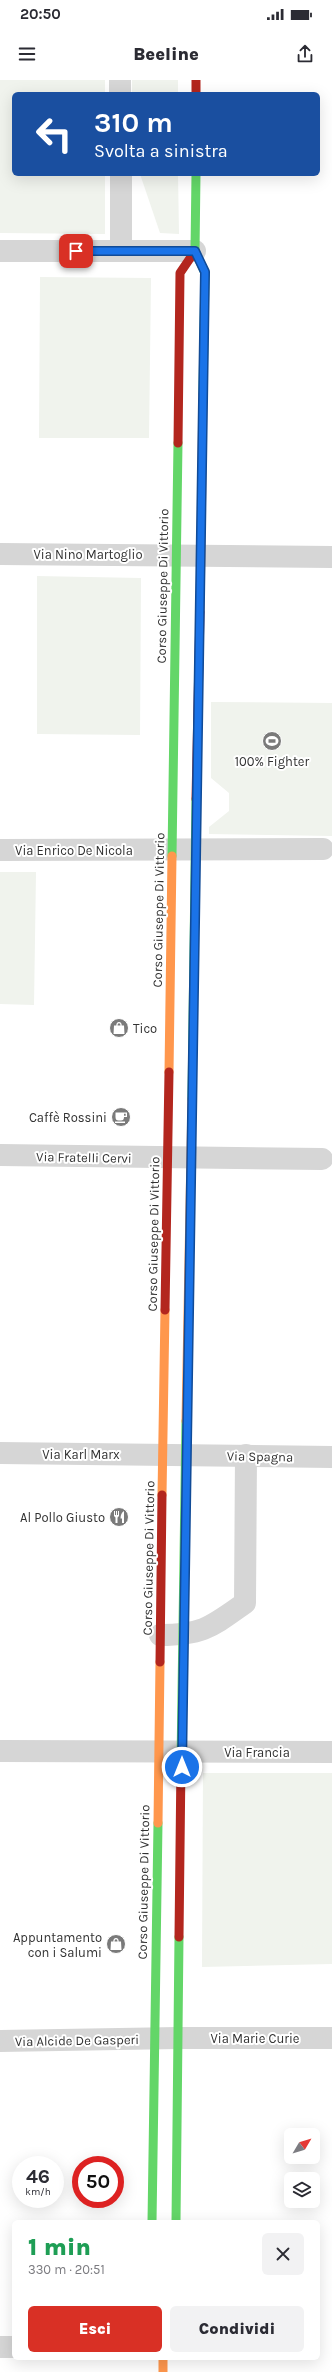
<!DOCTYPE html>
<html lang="it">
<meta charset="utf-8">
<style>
:root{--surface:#fff;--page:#f2f2f3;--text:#2b2b33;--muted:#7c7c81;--accent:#d93025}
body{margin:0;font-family:Karla,sans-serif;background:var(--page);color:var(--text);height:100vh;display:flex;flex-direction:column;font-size:15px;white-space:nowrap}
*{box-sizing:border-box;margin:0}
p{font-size:13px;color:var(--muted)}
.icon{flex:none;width:22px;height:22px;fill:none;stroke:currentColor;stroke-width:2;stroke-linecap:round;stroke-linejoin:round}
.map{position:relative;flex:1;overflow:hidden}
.side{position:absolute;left:12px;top:2140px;width:308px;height:140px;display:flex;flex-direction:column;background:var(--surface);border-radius:6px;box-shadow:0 4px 16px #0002}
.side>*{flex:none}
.guide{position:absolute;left:12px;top:12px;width:308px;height:84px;border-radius:6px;box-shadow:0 4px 16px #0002;background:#1a4fa0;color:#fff;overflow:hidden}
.needle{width:26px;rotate:52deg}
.tools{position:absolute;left:284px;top:2048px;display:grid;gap:8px}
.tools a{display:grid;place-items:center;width:36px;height:36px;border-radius:6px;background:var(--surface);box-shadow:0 4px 16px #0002;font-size:20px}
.speed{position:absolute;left:12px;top:2076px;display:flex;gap:8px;font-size:20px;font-weight:700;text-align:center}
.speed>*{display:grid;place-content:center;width:52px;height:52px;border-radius:50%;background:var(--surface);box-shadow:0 4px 16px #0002;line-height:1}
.speed small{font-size:10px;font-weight:400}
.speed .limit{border:6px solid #d22;background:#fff;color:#111}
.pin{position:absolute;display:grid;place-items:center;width:34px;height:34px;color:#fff;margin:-17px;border-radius:8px;box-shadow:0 2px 6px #0006}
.me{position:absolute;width:44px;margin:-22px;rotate:0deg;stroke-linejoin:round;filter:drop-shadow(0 0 3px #0008)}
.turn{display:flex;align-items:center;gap:14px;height:84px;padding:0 16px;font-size:18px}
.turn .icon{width:52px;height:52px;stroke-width:2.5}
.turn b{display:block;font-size:28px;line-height:34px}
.round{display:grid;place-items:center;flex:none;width:42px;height:42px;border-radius:6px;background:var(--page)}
.summary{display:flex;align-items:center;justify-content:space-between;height:68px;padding:0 16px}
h1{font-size:24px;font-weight:800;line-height:30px;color:#1e9e55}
.button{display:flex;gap:8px;margin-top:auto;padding:8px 16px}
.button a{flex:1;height:46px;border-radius:6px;background:var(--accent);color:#fff;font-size:16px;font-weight:800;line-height:46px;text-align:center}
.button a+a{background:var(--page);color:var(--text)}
.status{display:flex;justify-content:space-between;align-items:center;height:28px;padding:0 20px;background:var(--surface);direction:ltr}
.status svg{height:11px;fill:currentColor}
header{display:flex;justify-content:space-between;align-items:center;height:52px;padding:0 16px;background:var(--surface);font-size:18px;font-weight:800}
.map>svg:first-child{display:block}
.grass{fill:#f0f3ed}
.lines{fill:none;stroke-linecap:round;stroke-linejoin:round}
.street{stroke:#d6d6d6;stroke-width:22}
.fast{stroke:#63d668;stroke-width:9}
.slow{stroke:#ff974d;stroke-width:9}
.jam{stroke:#b3261e;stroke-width:9}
.route-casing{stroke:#114b97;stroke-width:10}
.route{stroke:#1a73e8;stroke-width:7}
.labels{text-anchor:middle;stroke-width:4;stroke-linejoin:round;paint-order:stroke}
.street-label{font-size:13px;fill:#323232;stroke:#fff}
.poi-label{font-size:13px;fill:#323232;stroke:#fff;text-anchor:end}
</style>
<div class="status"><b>20:50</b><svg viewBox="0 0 49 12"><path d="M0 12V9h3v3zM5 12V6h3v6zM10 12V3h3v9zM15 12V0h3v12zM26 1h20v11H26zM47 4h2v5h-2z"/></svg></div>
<header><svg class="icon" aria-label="menu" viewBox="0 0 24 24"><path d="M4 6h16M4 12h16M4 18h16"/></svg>Beeline<svg class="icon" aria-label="share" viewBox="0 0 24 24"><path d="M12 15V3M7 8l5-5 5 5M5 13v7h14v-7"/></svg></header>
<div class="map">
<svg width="332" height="2292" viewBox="0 0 332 2292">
<rect width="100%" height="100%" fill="#fff"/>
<g class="grass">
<path d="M 0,0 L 105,0 L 105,14 L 14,14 L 14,94 L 105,94 L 105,154 L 0,153 Z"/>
<rect x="132" y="0" width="46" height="14"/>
<path d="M 140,94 L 178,94 L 179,154 L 160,153 Z"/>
<path d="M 40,197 L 151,198 L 149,358 L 39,358 Z"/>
<path d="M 37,496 L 141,498 L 140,655 L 37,654 Z"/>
<path d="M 211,622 L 332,623 L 332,756 L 209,754 L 209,747 L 229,731 L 229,713 L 211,698 Z"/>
<path d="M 0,792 L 36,792 L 34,925 L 0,924 Z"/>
<path d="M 203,1693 L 332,1693 L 332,1884 L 202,1887 Z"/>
</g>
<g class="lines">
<g class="street">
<path d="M 120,0 L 120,14"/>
<path d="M 121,94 L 121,171"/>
<path d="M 0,171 L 195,171"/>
<path d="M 0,474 L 332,477"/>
<path d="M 0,770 L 323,769"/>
<path d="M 0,1075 L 322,1079"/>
<path d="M 0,1373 L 332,1377"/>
<path d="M 160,1555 C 203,1555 211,1547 245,1523 L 246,1375"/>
<path d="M 0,1671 L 332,1672"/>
<path d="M 0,1961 L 178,1958 L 332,1958"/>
<path d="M 0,2267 L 14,2267"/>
</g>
<g class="fast">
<path d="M 196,94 L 195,171 L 205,193 L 203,314"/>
<path d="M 172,776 L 178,363"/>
<path d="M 192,1019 L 196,719"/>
<path d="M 181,1682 L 186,1341"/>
<path d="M 152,2142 L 158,1743"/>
<path d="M 176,2142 L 179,1857"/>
</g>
<g class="slow">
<path d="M 200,532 L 203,314"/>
<path d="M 169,992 L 172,776"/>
<path d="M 186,1341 L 192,1019"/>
<path d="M 162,1415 L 165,1230"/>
<path d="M 158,1743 L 160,1582"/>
<path d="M 163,2278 L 163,2292"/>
</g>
<g class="jam">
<path d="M 196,0 L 196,14"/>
<path d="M 178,363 L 180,193 L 195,171"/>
<path d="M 196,719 L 200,532"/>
<path d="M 165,1230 L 169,992"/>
<path d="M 160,1582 L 162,1415"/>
<path d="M 179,1857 L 181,1682"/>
</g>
</g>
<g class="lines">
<defs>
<path id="route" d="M 76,171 L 195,171 L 205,192 L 182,1687"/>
</defs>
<use href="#route" class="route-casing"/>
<use href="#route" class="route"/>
</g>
<defs>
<symbol id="stadium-disc" viewBox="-11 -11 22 22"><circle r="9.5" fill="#7a7a7a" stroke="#fff"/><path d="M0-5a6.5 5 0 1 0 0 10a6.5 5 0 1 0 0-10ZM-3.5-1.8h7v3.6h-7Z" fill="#fff"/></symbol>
<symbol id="shop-disc" viewBox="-11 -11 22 22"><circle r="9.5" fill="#7a7a7a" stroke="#fff"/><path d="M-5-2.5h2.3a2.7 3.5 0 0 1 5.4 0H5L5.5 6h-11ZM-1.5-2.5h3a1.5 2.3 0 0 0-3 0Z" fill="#fff"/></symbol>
<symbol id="cafe-disc" viewBox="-11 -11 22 22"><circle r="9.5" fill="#7a7a7a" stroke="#fff"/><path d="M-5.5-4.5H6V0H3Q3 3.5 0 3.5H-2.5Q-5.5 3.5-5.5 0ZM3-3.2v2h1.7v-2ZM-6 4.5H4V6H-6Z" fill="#fff"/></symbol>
<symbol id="restaurant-disc" viewBox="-11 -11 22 22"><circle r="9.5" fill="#7a7a7a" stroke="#fff"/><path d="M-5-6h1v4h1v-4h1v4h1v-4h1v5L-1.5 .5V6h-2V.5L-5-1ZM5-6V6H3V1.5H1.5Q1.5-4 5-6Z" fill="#fff"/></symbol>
</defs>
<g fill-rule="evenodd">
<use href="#stadium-disc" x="261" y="650" width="22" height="22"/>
<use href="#shop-disc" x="108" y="937" width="22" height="22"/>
<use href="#cafe-disc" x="110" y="1026" width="22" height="22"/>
<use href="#restaurant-disc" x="108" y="1426" width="22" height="22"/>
<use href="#shop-disc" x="105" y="1853" width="22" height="22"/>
</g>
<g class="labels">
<g class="street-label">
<text x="88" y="479">Via Nino Martoglio</text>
<text transform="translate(162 506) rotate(-89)" y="5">Corso Giuseppe Di Vittorio</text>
<text x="74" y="775">Via Enrico De Nicola</text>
<text transform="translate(158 830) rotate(-89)" y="5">Corso Giuseppe Di Vittorio</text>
<text transform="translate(84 1077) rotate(1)" y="5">Via Fratelli Cervi</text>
<text transform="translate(153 1154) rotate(-89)" y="5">Corso Giuseppe Di Vittorio</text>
<text x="81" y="1379">Via Karl Marx</text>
<text transform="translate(260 1376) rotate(1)" y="5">Via Spagna</text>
<text transform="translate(148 1478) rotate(-89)" y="5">Corso Giuseppe Di Vittorio</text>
<text x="257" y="1677">Via Francia</text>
<text transform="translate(143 1802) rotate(-89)" y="5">Corso Giuseppe Di Vittorio</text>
<text x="255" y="1963">Via Marie Curie</text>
<text transform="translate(77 1960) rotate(-1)" y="5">Via Alcide De Gasperi</text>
</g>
<g class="poi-label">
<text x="272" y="686" text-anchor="middle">100% Fighter</text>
<text x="133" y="953" text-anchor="start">Tico</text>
<text x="107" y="1042">Caffè Rossini</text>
<text x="105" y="1442">Al Pollo Giusto</text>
<text x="102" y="1862">Appuntamento<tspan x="102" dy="15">con i Salumi</tspan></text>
</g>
</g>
</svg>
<div class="tools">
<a><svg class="needle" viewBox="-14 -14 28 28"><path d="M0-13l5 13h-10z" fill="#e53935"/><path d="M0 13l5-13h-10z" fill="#7c7c81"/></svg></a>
<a><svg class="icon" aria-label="layers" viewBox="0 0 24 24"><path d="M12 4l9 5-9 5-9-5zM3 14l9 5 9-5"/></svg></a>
</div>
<div class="speed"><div>46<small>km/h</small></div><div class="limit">50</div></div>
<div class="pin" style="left:76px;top:171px;background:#d93025"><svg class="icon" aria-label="arrive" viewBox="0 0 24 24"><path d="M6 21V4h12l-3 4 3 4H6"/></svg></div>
<svg class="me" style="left:182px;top:1687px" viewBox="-20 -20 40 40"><circle r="17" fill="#1a73e8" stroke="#fff" stroke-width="3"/><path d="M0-11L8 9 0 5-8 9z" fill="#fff"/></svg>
<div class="guide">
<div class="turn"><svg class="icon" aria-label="left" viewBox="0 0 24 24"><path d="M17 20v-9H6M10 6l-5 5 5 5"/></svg><div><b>310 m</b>Svolta a sinistra</div></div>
</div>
<section class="side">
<div class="summary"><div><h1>1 min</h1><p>330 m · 20:51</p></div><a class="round"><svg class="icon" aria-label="close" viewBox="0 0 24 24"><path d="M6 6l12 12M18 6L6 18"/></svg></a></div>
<div class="button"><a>Esci</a><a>Condividi</a></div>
</section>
</div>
